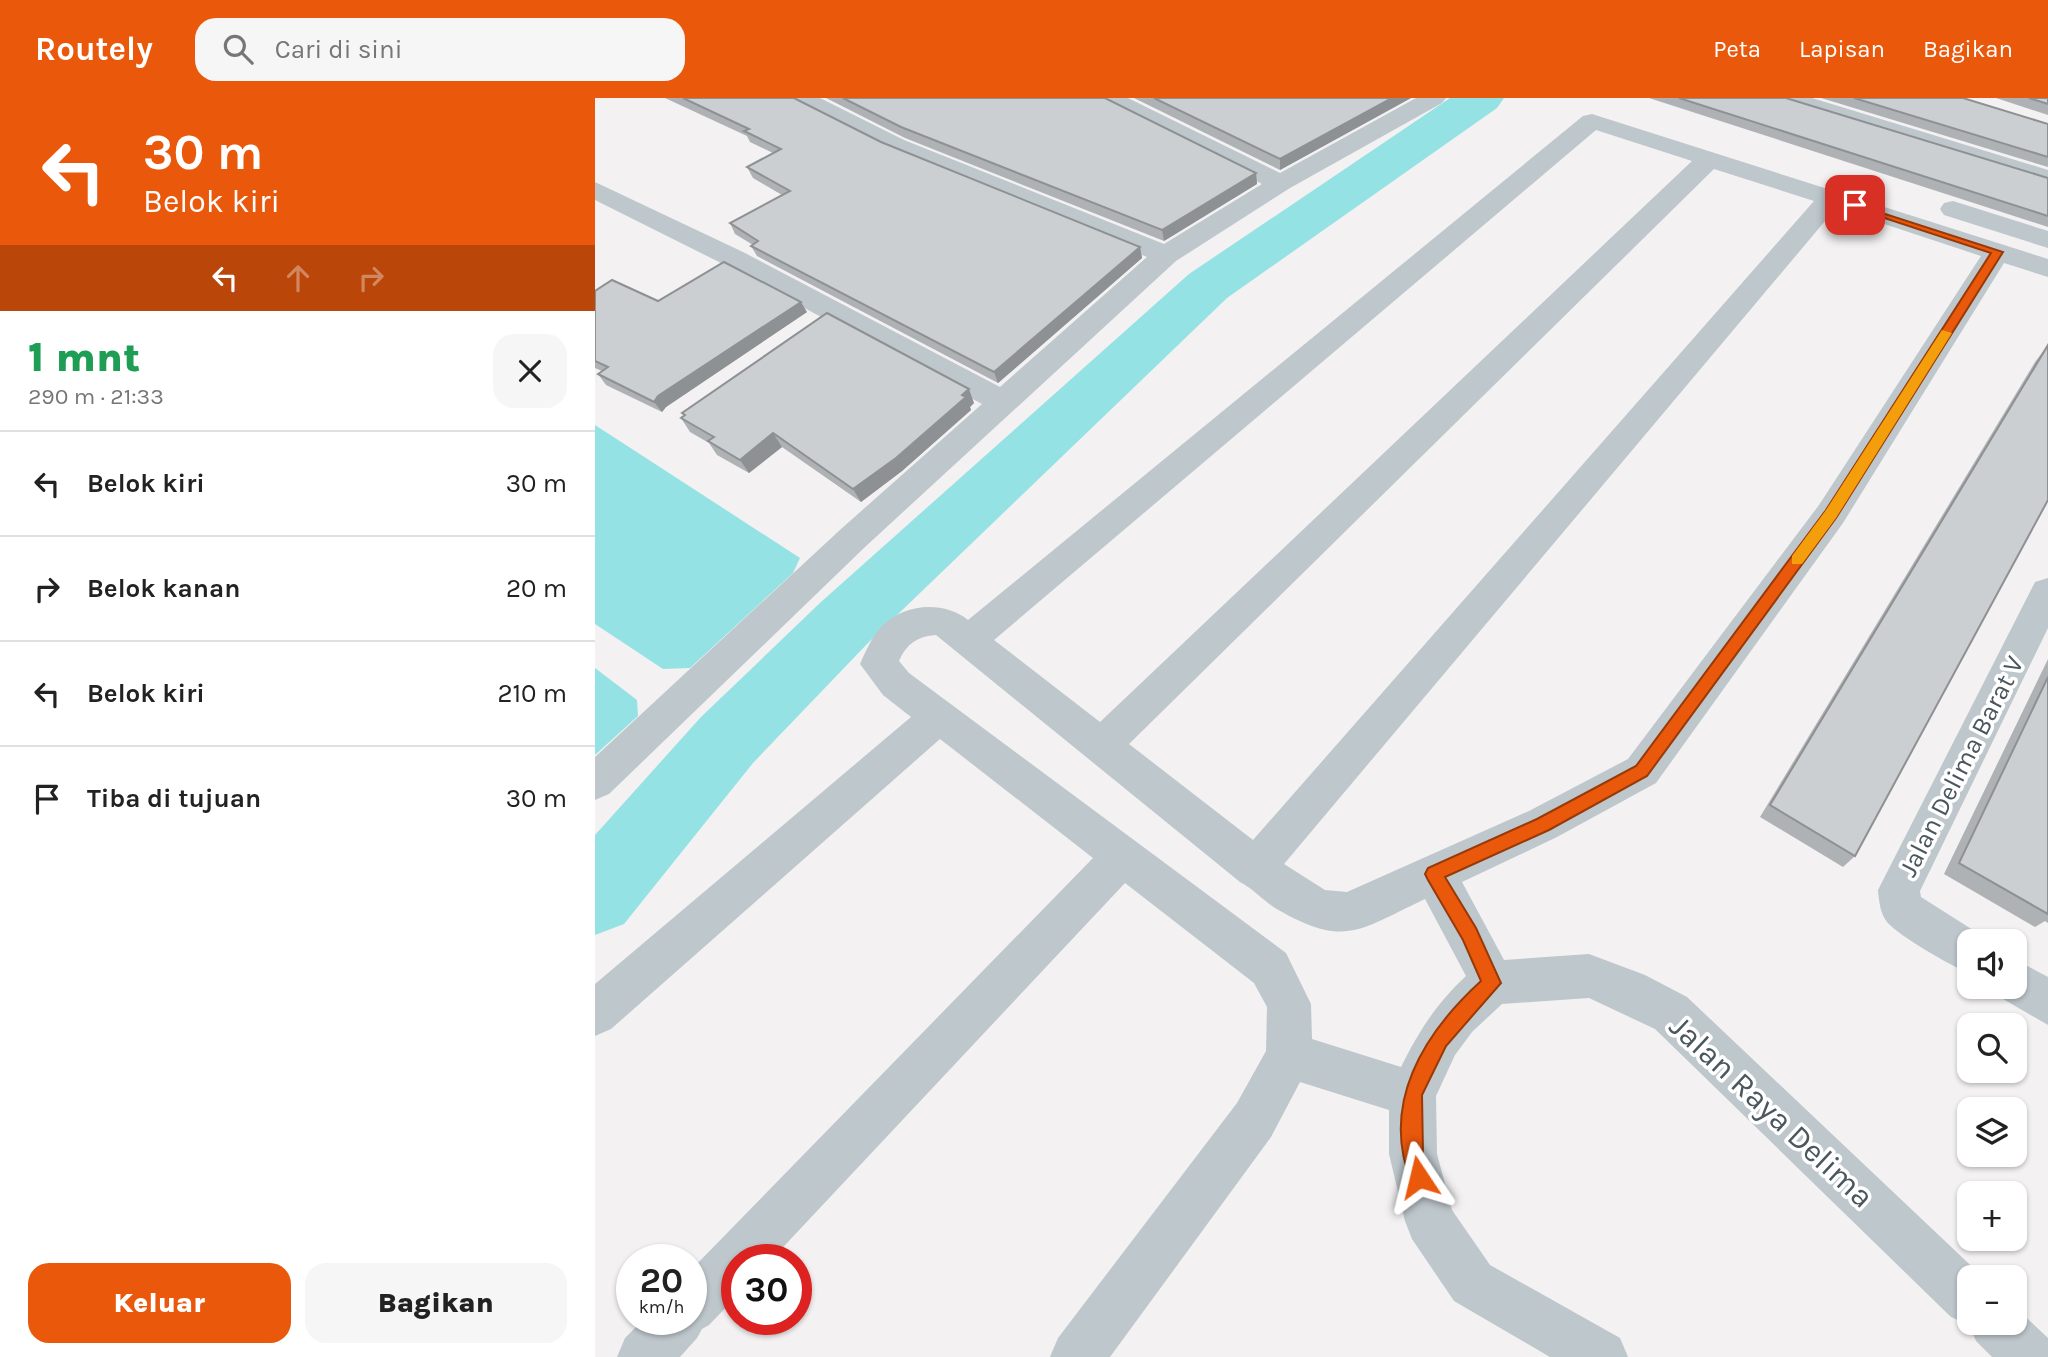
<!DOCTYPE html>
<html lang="id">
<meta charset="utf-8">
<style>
:root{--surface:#fff;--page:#f6f6f6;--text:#222;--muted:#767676;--line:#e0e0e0;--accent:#ea580c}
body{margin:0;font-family:Karla,sans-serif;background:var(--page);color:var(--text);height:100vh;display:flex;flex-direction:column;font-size:26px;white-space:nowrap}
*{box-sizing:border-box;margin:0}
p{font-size:23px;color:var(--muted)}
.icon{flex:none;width:38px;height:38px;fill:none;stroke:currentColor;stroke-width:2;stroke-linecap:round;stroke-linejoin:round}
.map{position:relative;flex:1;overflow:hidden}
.drawer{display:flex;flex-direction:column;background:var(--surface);width:595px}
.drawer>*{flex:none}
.guide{background:#ea580c;color:#fff;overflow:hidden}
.tools{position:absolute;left:1362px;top:831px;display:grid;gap:14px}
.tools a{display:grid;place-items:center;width:70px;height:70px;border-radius:14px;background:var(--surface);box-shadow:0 2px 5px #0004;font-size:35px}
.speed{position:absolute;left:21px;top:1146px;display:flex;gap:14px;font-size:35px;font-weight:700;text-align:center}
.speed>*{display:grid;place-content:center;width:91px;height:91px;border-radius:50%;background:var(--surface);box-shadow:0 2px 5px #0004;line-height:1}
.speed small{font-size:18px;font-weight:400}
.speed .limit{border:10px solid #d22;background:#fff;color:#111}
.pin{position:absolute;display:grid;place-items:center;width:60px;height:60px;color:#fff;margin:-30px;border-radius:14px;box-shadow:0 4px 10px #0006}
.me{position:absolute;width:77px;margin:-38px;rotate:350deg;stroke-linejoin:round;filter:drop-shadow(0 0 5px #0008)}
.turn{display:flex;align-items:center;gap:24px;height:147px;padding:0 28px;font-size:32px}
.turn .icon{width:91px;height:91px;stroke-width:2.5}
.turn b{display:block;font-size:49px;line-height:60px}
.lanes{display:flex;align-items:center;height:66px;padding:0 28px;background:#0003;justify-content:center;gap:35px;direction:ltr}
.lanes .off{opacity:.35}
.round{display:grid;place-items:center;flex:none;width:74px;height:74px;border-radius:21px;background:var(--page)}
.headline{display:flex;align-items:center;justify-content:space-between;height:119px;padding:0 28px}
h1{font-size:42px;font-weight:800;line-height:52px;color:#1e9e55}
.cta{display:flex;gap:14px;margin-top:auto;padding:14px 28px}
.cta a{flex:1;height:80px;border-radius:21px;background:var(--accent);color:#fff;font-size:28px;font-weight:800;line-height:80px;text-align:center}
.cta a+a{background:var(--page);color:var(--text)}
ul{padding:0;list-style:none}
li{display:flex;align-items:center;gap:21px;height:105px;padding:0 28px;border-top:2px solid var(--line)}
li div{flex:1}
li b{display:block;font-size:26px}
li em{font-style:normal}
header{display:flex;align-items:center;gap:42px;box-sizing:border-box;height:98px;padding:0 35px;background:var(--accent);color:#fff}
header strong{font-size:33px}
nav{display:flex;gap:38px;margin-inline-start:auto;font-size:24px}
.search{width:490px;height:63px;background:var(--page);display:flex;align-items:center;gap:18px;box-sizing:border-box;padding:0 24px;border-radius:21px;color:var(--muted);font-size:26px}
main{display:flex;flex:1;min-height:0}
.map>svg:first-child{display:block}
.water{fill:#95e2e5}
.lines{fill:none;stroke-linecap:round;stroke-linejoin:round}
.river{fill:#95e2e5;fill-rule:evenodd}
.minor{fill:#bec7cc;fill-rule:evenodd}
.wall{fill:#afb2b5}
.shaded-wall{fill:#8e9193}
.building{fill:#cbcfd2;stroke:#8e9193;stroke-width:2}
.route{fill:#ea580c;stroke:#983908;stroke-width:2}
.slow{fill:#f59e0b}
.labels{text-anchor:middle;stroke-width:7;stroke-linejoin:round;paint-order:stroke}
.street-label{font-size:26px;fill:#4a575d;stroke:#fff}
.near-street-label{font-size:32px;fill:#4a575d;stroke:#fff}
</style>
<header>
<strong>Routely</strong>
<div class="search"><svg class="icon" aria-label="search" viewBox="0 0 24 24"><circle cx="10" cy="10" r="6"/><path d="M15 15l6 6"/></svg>Cari di sini</div>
<nav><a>Peta</a><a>Lapisan</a><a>Bagikan</a></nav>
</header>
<main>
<section class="drawer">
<div class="guide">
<div class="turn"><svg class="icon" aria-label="left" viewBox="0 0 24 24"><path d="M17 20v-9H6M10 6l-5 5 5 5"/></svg><div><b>30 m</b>Belok kiri</div></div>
<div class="lanes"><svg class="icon" aria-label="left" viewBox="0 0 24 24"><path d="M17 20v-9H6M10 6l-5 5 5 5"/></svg><svg class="icon off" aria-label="ahead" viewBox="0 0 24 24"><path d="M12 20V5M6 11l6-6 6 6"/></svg><svg class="icon off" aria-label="right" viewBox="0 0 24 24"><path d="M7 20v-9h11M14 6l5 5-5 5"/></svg></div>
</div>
<div class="headline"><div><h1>1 mnt</h1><p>290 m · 21:33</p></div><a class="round"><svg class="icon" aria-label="close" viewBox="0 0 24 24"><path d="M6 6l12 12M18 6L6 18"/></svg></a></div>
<ul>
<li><svg class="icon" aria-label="left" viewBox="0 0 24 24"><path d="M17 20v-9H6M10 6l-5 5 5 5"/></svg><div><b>Belok kiri</b></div><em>30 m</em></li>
<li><svg class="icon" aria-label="right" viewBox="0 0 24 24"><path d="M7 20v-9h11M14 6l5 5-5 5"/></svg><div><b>Belok kanan</b></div><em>20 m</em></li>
<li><svg class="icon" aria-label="left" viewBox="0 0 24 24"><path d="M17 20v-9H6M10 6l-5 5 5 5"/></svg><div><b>Belok kiri</b></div><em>210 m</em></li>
<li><svg class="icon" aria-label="arrive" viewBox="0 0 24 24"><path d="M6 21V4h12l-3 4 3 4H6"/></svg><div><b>Tiba di tujuan</b></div><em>30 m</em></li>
</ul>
<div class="cta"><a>Keluar</a><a>Bagikan</a></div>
</section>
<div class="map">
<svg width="1453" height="1259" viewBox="0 0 1453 1259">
<rect width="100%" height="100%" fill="#f3f1f1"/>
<g class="water">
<path d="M 0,327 L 205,460 L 198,475 L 95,570 L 68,571 L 0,526 Z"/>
<path d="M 0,570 L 42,602 L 43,618 L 0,657 Z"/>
</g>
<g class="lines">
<path class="river" d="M 855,0 L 909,0 L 902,10 L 632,200 L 274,544 L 158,665 L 29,826 L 0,837 L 0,737 L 106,619 L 226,504 L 594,176 Z"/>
<g class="minor">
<path d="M 194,0 L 225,0 L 309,42 L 569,146 L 667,86 L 506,5 L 502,0 L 533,0 L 685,75 L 821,0 L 851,0 L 847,5 L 695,90 L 581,163 L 270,449 L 14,696 L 0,702 L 0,659 L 246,431 L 387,306 L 128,166 L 0,102 L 0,84 L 148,154 L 405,289 L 552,159 L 291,52 L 198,5 Z"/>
<path d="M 1180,0 L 1217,0 L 1453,72 L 1453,88 L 1184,5 Z"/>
<path d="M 997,16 L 1453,161 L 1453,179 L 1409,165 L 1248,425 L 1061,685 L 962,739 L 867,784 L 909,862 L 994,856 L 1050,877 L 1092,899 L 1389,1180 L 1374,1180 L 1374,1225 L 1419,1225 L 1419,1208 L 1453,1240 L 1453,1259 L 1397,1259 L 1381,1243 L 1374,1227 L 1356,1219 L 1060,931 L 994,900 L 907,906 L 877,934 L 860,957 L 841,998 L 842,1056 L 857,1112 L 895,1167 L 1025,1240 L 1033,1259 L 955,1259 L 859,1203 L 817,1141 L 810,1123 L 794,1056 L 794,1012 L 705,984 L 676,1039 L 515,1259 L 455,1259 L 463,1240 L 642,1005 L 671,953 L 672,909 L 659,885 L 530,785 L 176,1162 L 142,1162 L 142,1198 L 114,1227 L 107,1231 L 102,1240 L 85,1259 L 22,1259 L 30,1240 L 48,1222 L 96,1222 L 96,1172 L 498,760 L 345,641 L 16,931 L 0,938 L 0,886 L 316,619 L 288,597 L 265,566 C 271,553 277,538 287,528 C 310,505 349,503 373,522 L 988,18 ZM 1001,32 L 1097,63 L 505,624 L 399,542 ZM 1119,71 L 1219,103 L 658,742 L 534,646 ZM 1241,110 L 1386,158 L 1224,407 L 1033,661 L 934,713 L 752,794 L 730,792 L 689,766 ZM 341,537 L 645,784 C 658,791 668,802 680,810 C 750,851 764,832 830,801 L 871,878 C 841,906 824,933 806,969 L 717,941 L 716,906 L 691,855 L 314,575 L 304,563 C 311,546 323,538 341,537 Z"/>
<path d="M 1358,103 L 1453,133 L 1453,150 L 1349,117 L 1345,111 L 1349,105 Z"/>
<path d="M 1453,480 L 1453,530 L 1325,793 L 1326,799 L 1389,839 L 1391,844 L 1374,844 L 1374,875 C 1356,868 1304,838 1292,824 C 1285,815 1284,803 1283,792 L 1440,484 Z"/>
<path d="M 1419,861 L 1453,879 L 1453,927 L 1403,898 L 1399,889 L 1419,889 Z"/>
</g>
</g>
<g class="wall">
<path d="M 70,0 L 199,0 L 286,44 L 545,149 L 547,160 L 403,285 L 162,158 L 156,148 L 158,147 L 140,136 L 135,125 L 187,97 L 158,80 L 152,69 L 178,55 L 155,44 L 152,38 Z"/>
<path d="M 231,0 L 510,0 L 661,75 L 662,86 L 569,143 L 310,40 Z"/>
<path d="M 539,0 L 816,0 L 685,72 Z"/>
<path d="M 1054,0 L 1191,0 L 1453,80 L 1453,129 Z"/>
<path d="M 1226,0 L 1368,0 L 1453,26 L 1453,69 Z"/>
<path d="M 1401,0 L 1453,0 L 1453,17 Z"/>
<path d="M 0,193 L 63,203 L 212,214 L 71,309 L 67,314 L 11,287 L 3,276 L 7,273 L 0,270 Z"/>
<path d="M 1453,247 L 1260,758 L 1248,769 L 1165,719 L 1440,264 Z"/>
<path d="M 379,305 L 375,309 L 376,312 L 307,373 L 266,404 L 187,349 L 154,375 L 122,357 L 114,345 L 95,334 L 86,320 L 89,318 L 87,315 Z"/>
<path d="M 1453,561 L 1453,825 L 1450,823 L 1440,829 L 1349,776 Z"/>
</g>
<g class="shaded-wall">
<path d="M 797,0 L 816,0 L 685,72 L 685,61 Z"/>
<path d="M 661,75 L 662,86 L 569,143 L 567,132 Z"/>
<path d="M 545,149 L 547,160 L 403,285 L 399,274 Z"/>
<path d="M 206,204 L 212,214 L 71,309 L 67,314 L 59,304 L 63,298 Z"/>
<path d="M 374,291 L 379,305 L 375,309 L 376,312 L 307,373 L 266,404 L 258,391 Z"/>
<path d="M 178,335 L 187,349 L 154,375 L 145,362 Z"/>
</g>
<g class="building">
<path d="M 88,0 L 199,0 L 286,44 L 545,149 L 399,274 L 156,148 L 163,143 L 135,125 L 195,93 L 152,69 L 186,51 L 149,33 L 154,31 Z"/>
<path d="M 248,0 L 510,0 L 661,75 L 567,132 L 306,29 Z"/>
<path d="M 559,0 L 797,0 L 685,61 Z"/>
<path d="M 1084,0 L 1191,0 L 1453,80 L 1453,118 Z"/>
<path d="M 1259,0 L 1368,0 L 1453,26 L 1453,59 Z"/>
<path d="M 1434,0 L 1453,0 L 1453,6 Z"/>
<path d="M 129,164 L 206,204 L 63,298 L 59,304 L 3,276 L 13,269 L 0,263 L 0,193 L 17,182 L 63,203 Z"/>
<path d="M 232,215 L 374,291 L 367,297 L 371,299 L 301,360 L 258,391 L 178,335 L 145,362 L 113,343 L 119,339 L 86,320 L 90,317 L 87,315 Z"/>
<path d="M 1453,247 L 1453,402 L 1260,758 L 1175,707 Z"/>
<path d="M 1453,579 L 1453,816 L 1364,765 Z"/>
</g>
<path class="route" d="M 1256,105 L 1408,154 L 1241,420 L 1052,678 L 954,732 L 850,779 L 881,830 L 906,885 L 851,948 L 827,997 L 828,1056 L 834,1079 L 831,1086 L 824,1089 L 817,1086 C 784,1006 829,935 886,883 L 868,842 L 833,782 L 830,776 L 833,770 L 942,721 L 1041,668 L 1231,412 L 1396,155 L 1256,109 Z"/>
<path class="slow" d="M 1347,232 L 1357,235 L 1241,420 L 1207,466 L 1197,466 L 1197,458 L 1231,412 Z"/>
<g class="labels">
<g class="street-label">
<text transform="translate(1366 668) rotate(-63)" y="9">Jalan Delima Barat V</text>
</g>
<g class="near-street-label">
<text transform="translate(1177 1013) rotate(43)" y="11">Jalan Raya Delima</text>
</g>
</g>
</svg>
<div class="tools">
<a><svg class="icon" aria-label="sound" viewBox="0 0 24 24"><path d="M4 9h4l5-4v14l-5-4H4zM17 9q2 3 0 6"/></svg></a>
<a><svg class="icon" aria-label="search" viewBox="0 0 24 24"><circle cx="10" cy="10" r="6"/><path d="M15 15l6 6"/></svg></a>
<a><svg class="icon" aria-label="layers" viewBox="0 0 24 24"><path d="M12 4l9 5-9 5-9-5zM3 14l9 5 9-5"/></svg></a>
<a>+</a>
<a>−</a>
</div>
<div class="speed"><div>20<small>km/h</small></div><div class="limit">30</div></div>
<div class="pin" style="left:1260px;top:107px;background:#d93025"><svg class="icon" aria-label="arrive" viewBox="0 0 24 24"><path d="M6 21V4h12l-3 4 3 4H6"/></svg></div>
<svg class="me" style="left:824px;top:1079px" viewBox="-20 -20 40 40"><path d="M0-17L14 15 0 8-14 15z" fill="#ea580c" stroke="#fff" stroke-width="4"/></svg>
</div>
</main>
